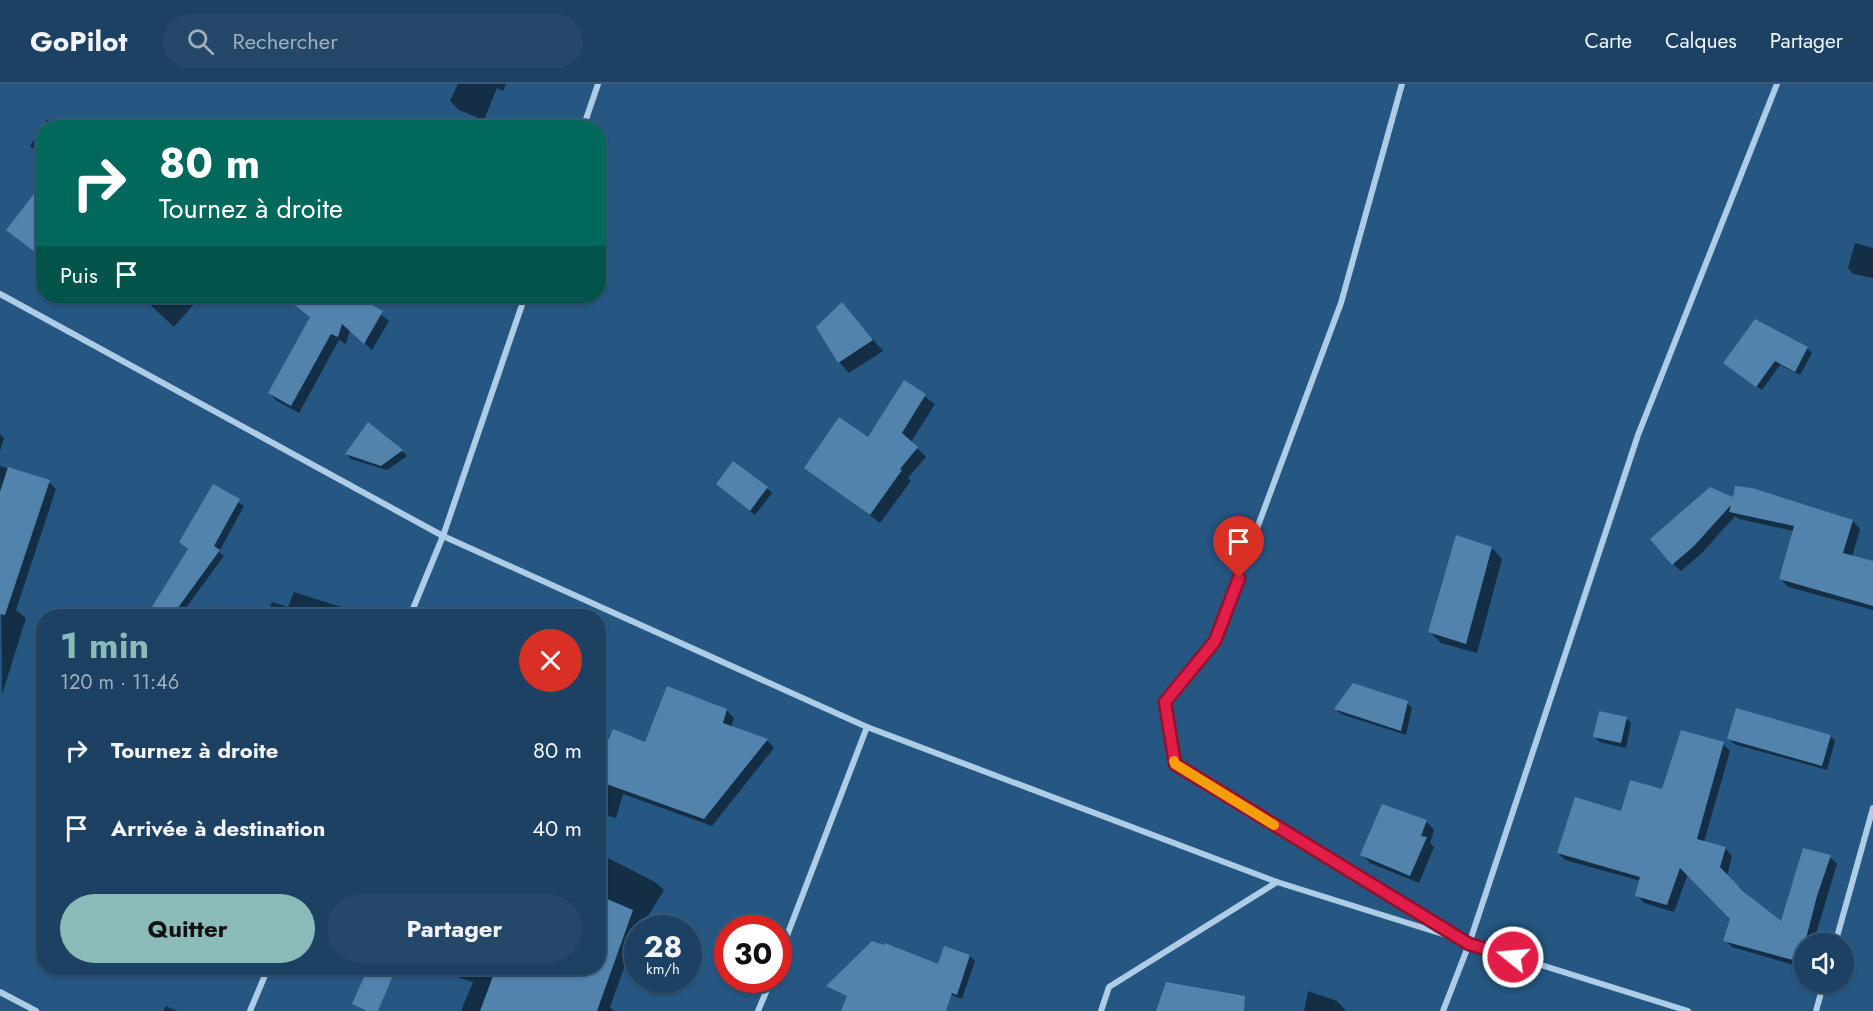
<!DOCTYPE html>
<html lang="fr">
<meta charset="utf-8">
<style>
:root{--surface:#1c4162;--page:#254868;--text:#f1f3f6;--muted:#a0afbe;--line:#3a5a77;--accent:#8bbbb9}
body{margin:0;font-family:Jost,sans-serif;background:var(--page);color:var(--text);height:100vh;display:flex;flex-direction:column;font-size:22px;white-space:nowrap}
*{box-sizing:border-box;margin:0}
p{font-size:20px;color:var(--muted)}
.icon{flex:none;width:33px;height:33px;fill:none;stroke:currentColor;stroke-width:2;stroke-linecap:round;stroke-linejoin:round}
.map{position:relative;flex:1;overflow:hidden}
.details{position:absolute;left:36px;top:525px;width:570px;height:366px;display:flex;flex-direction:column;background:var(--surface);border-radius:24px;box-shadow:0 2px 4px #0004,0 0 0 2px var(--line)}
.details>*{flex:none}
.hud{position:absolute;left:36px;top:36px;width:570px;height:183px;border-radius:24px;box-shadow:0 2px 4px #0004,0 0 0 2px var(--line);background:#00695c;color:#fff;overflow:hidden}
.tools{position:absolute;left:1794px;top:849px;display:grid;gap:12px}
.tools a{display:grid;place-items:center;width:60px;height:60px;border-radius:50%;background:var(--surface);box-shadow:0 2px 4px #0004,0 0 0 2px var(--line);font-size:30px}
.speed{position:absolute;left:624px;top:831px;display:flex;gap:12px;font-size:30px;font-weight:700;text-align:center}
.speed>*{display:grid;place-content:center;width:78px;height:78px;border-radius:50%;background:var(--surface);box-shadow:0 2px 4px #0004,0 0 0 2px var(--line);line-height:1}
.speed small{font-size:15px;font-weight:400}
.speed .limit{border:9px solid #d22;background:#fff;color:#111}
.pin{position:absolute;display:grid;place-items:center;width:51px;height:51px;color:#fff;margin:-62px -26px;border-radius:50% 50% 50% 0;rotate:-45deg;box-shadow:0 0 6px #0007}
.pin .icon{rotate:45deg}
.me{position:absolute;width:66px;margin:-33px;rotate:287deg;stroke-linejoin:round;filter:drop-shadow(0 0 4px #0008)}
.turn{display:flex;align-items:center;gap:21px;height:126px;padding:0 24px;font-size:27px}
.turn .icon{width:78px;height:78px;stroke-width:2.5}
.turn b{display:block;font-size:42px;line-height:51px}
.then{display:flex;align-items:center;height:57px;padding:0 24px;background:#0003;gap:12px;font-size:22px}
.round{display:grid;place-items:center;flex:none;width:63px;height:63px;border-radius:32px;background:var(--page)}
.overview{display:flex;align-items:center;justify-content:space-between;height:102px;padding:0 24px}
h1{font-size:36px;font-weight:700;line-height:45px;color:var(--accent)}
.button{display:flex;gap:12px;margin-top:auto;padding:12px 24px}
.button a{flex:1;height:69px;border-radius:36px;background:var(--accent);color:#111;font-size:24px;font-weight:700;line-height:69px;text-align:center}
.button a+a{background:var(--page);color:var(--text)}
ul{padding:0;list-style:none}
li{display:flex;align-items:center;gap:18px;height:78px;padding:0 24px}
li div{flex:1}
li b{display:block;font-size:22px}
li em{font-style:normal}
header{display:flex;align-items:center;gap:36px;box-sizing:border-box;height:84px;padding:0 30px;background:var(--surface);border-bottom:2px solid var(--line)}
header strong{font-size:28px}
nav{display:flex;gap:33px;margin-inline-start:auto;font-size:21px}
.search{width:420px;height:54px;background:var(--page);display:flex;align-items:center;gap:15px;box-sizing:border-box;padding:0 21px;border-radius:33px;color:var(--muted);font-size:22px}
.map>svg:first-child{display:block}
.shadow{fill:#0007}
.building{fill:#5183ac}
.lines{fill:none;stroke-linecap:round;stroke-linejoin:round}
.minor{stroke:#adcde7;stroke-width:6}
.route-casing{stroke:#92132f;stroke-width:15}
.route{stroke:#e11d48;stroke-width:10}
.slow{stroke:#f59e0b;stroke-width:10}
</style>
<header>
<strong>GoPilot</strong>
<div class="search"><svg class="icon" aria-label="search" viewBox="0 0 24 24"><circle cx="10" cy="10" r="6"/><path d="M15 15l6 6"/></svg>Rechercher</div>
<nav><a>Carte</a><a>Calques</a><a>Partager</a></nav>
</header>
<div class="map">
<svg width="1873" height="927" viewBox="0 0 1873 927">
<rect width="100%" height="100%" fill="#255782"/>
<g class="shadow">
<path d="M 458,0 L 506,0 L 503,7 L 497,4 L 484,36 L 459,26 L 450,17 Z"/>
<path d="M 47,36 L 59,44 L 44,44 L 44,73 L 30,62 Z"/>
<path d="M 1855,159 L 1873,164 L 1873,194 L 1853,190 L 1848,184 Z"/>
<path d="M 150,212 L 201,212 L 174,243 L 146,217 Z"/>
<path d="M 303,212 L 356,212 L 389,237 L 372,266 L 350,246 L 346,260 L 339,256 L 299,329 L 277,317 L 269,309 L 312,234 L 296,220 Z"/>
<path d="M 842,220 L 883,267 L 849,289 L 839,278 Z"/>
<path d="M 1807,264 L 1812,269 L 1800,291 L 1780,281 L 1762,306 L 1725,279 Z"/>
<path d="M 904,298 L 935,320 L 911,358 L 926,373 L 908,394 L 911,397 L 880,439 L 806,383 L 868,355 Z"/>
<path d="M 368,341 L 402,367 L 407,372 L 387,386 L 351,375 L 347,370 Z"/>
<path d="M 0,350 L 4,354 L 0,367 Z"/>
<path d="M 0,382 L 49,398 L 56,405 L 16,526 L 26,534 L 2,611 Z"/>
<path d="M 213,402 L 244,422 L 219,468 L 224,472 L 180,532 L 160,532 L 152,526 L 189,466 Z"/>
<path d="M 767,404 L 772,409 L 755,431 L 723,405 Z"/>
<path d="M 1734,415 L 1853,437 L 1860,445 L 1852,473 L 1873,478 L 1873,526 L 1788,503 L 1781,495 L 1794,447 L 1739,435 L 1735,432 L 1702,469 L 1681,487 L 1673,480 Z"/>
<path d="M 1492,464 L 1502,475 L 1477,569 L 1441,559 L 1430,548 Z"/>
<path d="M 294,508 L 344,524 L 350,532 L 267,532 L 272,518 L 288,523 Z"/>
<path d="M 213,526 L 229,532 L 211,532 Z"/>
<path d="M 668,604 L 727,627 L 734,634 L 731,643 L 767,656 L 774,664 L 712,742 L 623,710 L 616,734 L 598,729 L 598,653 L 609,657 L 646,660 Z"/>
<path d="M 1407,619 L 1412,624 L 1406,651 L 1341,630 L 1336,625 Z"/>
<path d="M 1626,634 L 1631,639 L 1626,664 L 1600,658 L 1595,653 Z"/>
<path d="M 1830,652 L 1835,657 L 1827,686 L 1734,660 L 1729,655 Z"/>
<path d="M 1723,660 L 1730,667 L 1704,758 L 1725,764 L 1732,772 L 1727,792 L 1781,840 L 1830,773 L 1837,780 L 1813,860 L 1804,860 L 1804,884 L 1732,863 L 1725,856 L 1732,835 L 1688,790 L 1674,828 L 1644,819 L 1637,811 L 1641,797 L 1565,776 L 1558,769 L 1663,707 Z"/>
<path d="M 1426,737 L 1434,746 L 1430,759 L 1434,763 L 1419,799 L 1370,779 L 1362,771 Z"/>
<path d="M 598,769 L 655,798 L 664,806 L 641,844 L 638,844 L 610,923 L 614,927 L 461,927 L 473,898 L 427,884 L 598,884 Z"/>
<path d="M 945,864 L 970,872 L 975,877 L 962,915 L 938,906 Z"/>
<path d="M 1308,907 L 1337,917 L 1346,927 L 1304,927 Z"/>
<path d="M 166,922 L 177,927 L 163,927 Z"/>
</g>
<g class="building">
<path d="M 44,97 L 44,175 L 6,146 Z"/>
<path d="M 283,212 L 356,212 L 383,227 L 364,260 L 342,240 L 338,253 L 331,250 L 291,322 L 268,309 L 310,233 Z"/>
<path d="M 842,218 L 873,256 L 838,279 L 816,243 Z"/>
<path d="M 1755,235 L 1808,263 L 1795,288 L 1775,277 L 1756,303 L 1723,279 Z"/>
<path d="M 904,296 L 926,310 L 902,349 L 918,363 L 900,385 L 902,386 L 870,431 L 804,384 L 839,333 L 868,353 Z"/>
<path d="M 368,338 L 403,366 L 381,382 L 345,370 Z"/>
<path d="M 733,377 L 768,403 L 750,427 L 716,400 Z"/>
<path d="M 8,383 L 50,396 L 5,531 L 0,530 L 0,408 Z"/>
<path d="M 213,400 L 240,415 L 214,462 L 220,466 L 172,532 L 160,532 L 150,526 L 188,465 L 179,458 Z"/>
<path d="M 1735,402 L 1752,404 L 1853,436 L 1843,469 L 1873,477 L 1873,522 L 1779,495 L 1794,442 L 1729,428 L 1731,421 L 1694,462 L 1672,481 L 1650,455 L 1710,403 L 1733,413 Z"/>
<path d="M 1456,451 L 1492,463 L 1466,560 L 1428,548 Z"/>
<path d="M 1353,599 L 1408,617 L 1401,647 L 1334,625 Z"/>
<path d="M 667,602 L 727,625 L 723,639 L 768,655 L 704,735 L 598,697 L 598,651 L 609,655 L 613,645 L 645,658 Z"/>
<path d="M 1736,624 L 1831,651 L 1822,682 L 1727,655 Z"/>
<path d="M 1599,627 L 1627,633 L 1621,659 L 1593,653 Z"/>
<path d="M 1681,646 L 1724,658 L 1697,755 L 1726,763 L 1720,783 L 1743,807 L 1781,837 L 1803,764 L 1831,771 L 1817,812 L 1800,878 L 1723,857 L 1730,835 L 1680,784 L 1667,821 L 1635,812 L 1640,793 L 1557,769 L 1575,713 L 1621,727 L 1630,696 L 1662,705 Z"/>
<path d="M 1382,720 L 1427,736 L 1421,752 L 1427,753 L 1410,792 L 1360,771 Z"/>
<path d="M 598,811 L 633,826 L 597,927 L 480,927 L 496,884 L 598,884 Z"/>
<path d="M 872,857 L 884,861 L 885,859 L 938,880 L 944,862 L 970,871 L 957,911 L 952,909 L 946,927 L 841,927 L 847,912 L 826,902 Z"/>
<path d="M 368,884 L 396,884 L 378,927 L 367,927 L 352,920 Z"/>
<path d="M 1166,898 L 1245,912 L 1244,927 L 1156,927 Z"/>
</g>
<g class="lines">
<g class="minor">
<path d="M 1402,0 L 1341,219 L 1215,557 L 1165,618 L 1175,680 L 1461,855"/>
<path d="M 583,44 L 598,0"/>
<path d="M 0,210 L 443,452 L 867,643 L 1277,798 L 1688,927"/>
<path d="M 410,532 L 443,452 L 525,212"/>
<path d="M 1835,860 L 1873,724"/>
<path d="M 778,875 L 867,643"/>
<path d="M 0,908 L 36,927"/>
<path d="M 250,927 L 268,884"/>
<path d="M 758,927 L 771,896"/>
<path d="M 1101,927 L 1109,903 L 1277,798"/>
<path d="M 1443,927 L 1469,860 L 1638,351 L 1777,0"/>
<path d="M 1816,927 L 1824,898"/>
</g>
</g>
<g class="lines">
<defs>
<path id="route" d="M 1239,494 L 1215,557 L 1165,618 L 1175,680 L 1469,860 L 1513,873"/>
</defs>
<use href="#route" class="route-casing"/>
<use href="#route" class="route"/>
<path class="slow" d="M 1174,677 L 1175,680 L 1274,741"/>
</g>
</svg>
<div class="tools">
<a><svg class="icon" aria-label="sound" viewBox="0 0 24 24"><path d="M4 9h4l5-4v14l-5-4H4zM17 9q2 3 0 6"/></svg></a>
</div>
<div class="speed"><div>28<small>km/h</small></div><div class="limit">30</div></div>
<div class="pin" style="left:1239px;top:494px;background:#d93025"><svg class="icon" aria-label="arrive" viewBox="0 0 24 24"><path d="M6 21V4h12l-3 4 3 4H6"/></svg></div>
<svg class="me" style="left:1513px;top:873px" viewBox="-20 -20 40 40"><circle r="17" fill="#e11d48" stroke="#fff" stroke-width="3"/><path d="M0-11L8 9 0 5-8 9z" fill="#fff"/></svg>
<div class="hud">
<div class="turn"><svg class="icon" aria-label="right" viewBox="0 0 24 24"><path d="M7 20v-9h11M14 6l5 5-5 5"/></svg><div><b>80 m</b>Tournez à droite</div></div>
<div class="then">Puis<svg class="icon" aria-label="arrive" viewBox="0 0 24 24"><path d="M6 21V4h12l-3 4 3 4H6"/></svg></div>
</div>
<section class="details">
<div class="overview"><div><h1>1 min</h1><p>120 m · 11:46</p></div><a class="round" style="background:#d93025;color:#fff"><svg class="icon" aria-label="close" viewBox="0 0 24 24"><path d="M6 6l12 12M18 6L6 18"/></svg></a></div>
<ul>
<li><svg class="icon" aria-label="right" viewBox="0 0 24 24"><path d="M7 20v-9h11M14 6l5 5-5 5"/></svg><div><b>Tournez à droite</b></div><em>80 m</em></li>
<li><svg class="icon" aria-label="arrive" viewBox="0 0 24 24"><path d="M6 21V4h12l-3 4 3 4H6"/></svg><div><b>Arrivée à destination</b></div><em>40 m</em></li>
</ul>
<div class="button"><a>Quitter</a><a>Partager</a></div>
</section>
</div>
